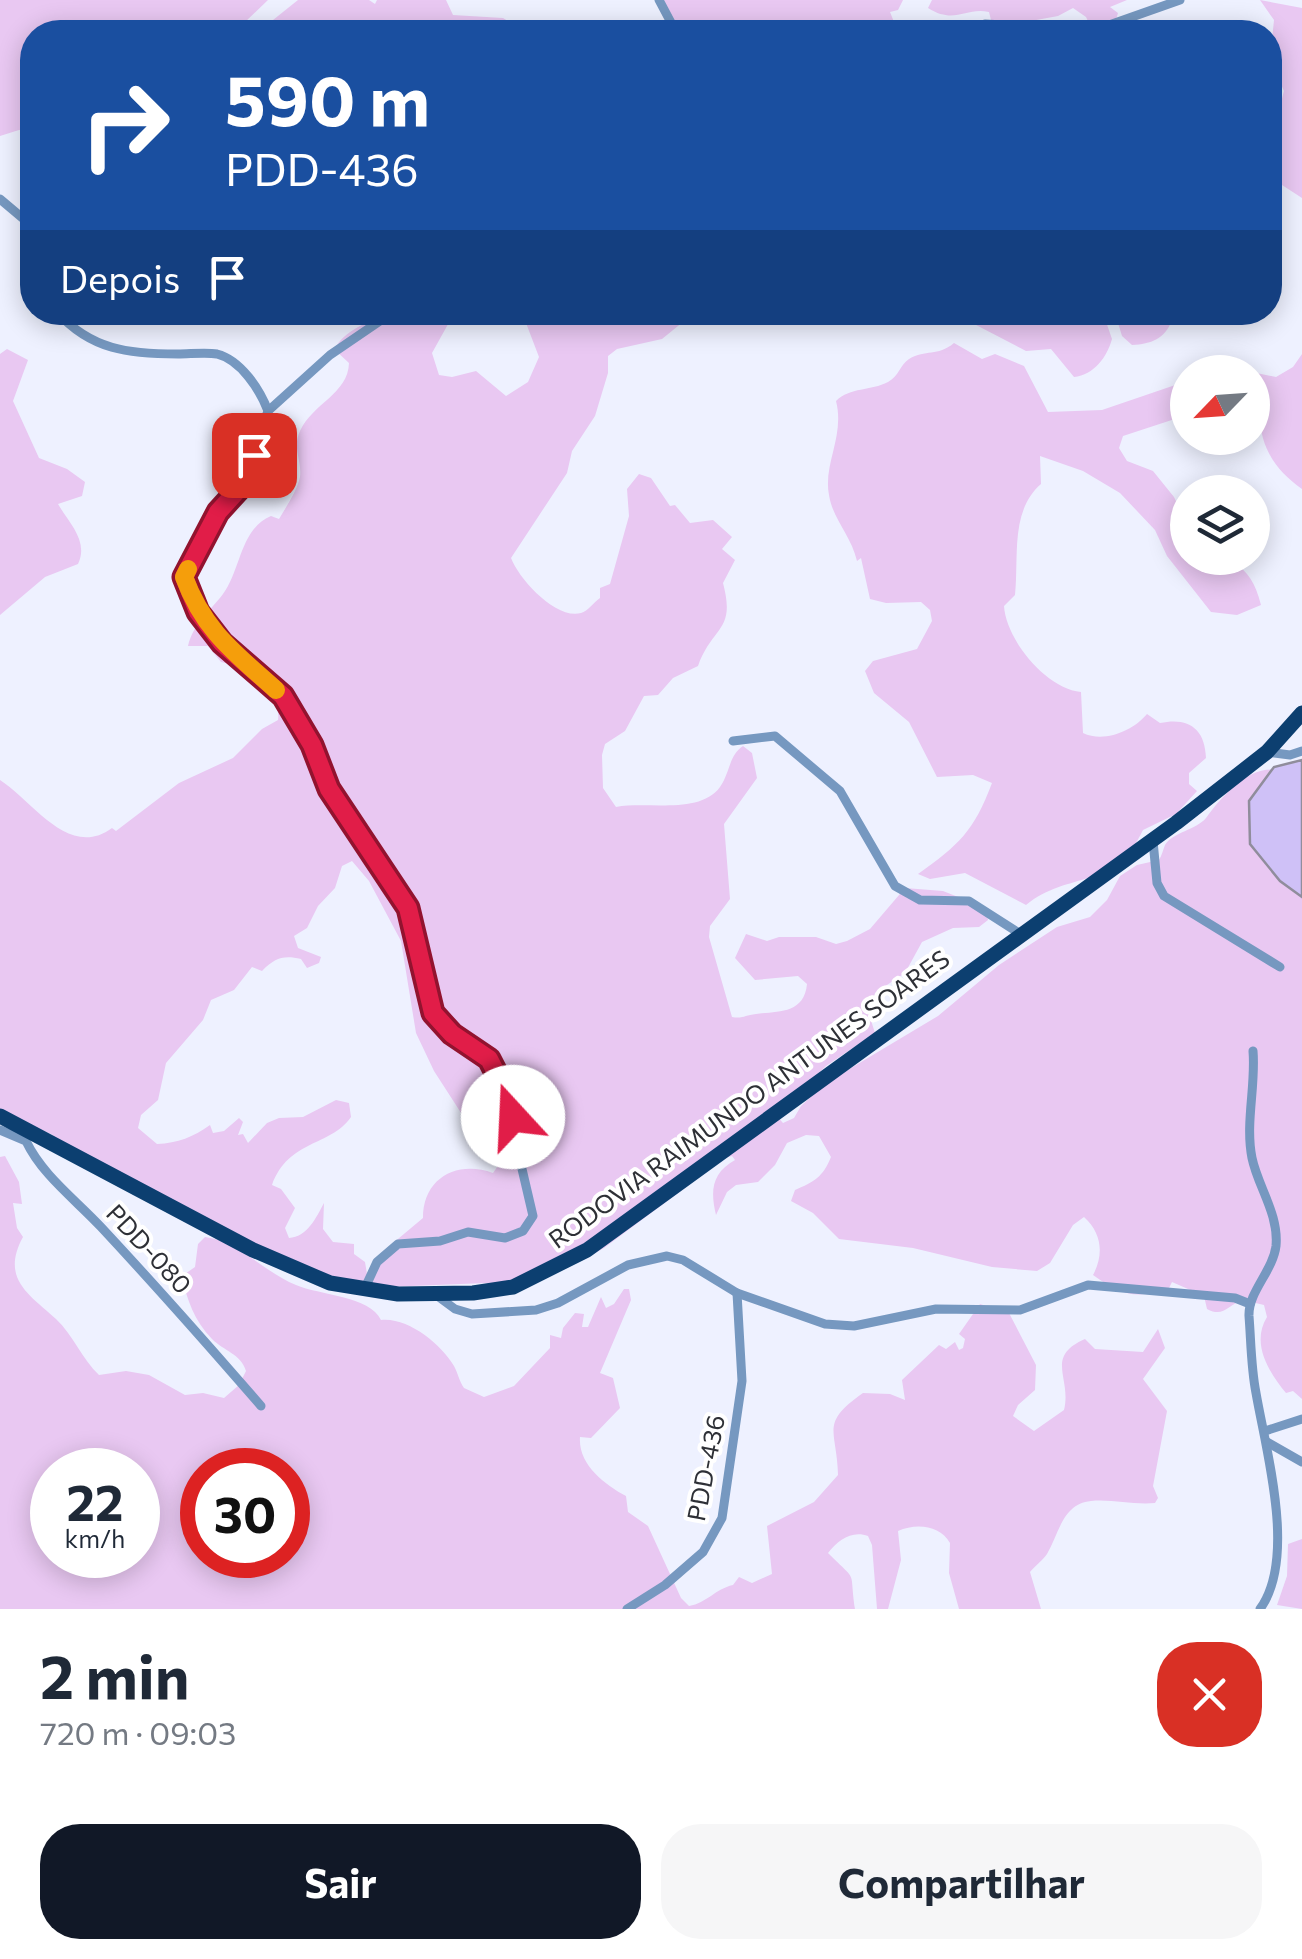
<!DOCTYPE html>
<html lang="pt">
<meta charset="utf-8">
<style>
:root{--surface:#fff;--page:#f6f6f7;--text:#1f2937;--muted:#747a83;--accent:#111827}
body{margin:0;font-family:Commissioner,sans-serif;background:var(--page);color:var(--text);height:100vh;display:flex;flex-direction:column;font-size:38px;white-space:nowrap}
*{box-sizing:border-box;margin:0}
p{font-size:32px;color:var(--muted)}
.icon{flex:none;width:55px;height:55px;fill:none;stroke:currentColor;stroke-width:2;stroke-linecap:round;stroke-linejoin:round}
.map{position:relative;height:1609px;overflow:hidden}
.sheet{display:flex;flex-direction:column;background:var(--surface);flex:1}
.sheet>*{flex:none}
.banner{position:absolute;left:20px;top:20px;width:1262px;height:305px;border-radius:40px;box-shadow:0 5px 25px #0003;background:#1a4fa0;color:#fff;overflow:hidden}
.needle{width:65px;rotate:245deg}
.fabs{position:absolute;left:1170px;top:355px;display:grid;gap:20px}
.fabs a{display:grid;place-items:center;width:100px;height:100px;border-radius:50%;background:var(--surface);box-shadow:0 5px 25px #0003;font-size:50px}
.speed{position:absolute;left:30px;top:1448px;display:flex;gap:20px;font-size:50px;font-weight:700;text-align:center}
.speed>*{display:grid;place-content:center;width:130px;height:130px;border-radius:50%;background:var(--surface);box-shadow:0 5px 25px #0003;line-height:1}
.speed small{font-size:25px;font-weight:400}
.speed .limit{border:15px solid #d22;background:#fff;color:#111}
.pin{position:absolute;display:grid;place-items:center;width:85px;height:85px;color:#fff;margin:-42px;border-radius:20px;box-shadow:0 5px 15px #0006}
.me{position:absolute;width:110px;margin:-55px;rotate:340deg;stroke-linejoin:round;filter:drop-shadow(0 0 8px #0008)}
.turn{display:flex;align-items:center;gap:35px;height:210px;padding:0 40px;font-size:45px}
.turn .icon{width:130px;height:130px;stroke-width:2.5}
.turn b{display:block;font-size:70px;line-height:85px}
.then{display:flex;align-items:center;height:95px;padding:0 40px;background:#0003;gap:20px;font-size:38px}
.round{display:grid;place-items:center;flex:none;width:105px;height:105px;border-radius:40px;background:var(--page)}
.headline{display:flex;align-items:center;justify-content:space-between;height:170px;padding:0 40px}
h1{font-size:60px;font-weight:700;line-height:75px}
.action{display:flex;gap:20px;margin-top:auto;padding:20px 40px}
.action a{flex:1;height:115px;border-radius:40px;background:var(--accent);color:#fff;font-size:40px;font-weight:700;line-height:115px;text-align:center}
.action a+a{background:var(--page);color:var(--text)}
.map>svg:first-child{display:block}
.green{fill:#e9c8f2;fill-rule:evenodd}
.building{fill:#cfc1f7;stroke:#908d9c;stroke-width:2.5}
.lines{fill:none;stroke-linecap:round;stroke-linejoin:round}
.minor{stroke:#7698c0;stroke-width:9}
.trunk{stroke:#0c3f70;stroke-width:15}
.route-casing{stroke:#92132f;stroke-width:25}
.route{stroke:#e11d48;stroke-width:18}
.slow{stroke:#f59e0b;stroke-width:18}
.labels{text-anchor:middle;stroke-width:8;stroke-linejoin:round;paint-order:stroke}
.street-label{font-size:25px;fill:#2e3036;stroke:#fff}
</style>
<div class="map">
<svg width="1302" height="1609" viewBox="0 0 1302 1609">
<rect width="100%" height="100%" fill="#eef1ff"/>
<g class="green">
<path d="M 0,0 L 268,0 L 244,23 L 214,32 L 32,32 L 32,131 L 19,130 L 0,136 Z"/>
<path d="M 298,0 L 369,0 L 375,4 L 377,0 L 446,0 L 453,15 L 503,18 L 526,32 L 258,32 Z"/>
<path d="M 664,0 L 903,0 L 898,10 L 890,12 L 894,22 L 903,27 C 920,16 953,27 972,32 L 679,32 L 664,26 L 668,15 Z"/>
<path d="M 932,0 L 1127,0 L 1110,7 L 1118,13 L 1112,32 L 1093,32 L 1086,17 L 1073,8 L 1058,16 L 1015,24 L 991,20 L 989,12 C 965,7 955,25 928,8 Z"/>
<path d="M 1260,0 L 1302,8 L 1302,198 L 1282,185 L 1270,183 L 1270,134 L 1277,127 L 1271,114 L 1279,110 L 1284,91 L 1270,60 L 1274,20 Z"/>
<path d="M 391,313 L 448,313 L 452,317 L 432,353 L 439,375 L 452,377 L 476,371 L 506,396 L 528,382 L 539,357 L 526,323 L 514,313 L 694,313 L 662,339 L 617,349 L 608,356 L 608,373 L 595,416 L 572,451 L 567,473 L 511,558 C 519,579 556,620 581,613 C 588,611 594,602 600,598 L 600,588 L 610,584 L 629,516 L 627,489 L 639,474 L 651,478 L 670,506 L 675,505 L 690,523 L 713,520 L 732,537 L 722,549 L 735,560 L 723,583 C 736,632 713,625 698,666 L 673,678 L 658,695 L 644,696 L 625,731 L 605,744 L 602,755 L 603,788 L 616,807 C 646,801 700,815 720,787 C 730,773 729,755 743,746 L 752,753 L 757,778 L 724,824 L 730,899 L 710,926 L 709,937 L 732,1017 C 743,1019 745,1015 756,1014 C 776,1011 804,1015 807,984 L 798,976 L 755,980 L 735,958 L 746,934 L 767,941 L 779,937 L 816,937 L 836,944 L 847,941 L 870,929 L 905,888 L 943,891 L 986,908 L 988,920 L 979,927 L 953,928 L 922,942 L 905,973 L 875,993 L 869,1014 L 875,1033 L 826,1066 L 776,1115 L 783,1123 L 794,1118 L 801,1106 L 826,1083 L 938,1016 L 999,965 L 1057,927 L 1090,917 L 1107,900 L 1120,876 L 1137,865 L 1159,860 C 1162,855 1163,850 1165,845 C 1173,832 1196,830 1206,818 C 1223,795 1253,760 1284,772 L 1302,884 L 1302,1399 L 1293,1391 L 1286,1393 C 1268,1371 1251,1343 1267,1317 L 1264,1305 L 1243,1300 C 1227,1305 1224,1318 1207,1309 L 1204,1296 L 1172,1282 L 1169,1288 C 1136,1300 1121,1295 1093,1275 C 1104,1255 1102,1233 1084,1217 L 1073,1225 L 1050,1263 L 1037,1271 L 992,1267 L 913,1248 L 839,1239 L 813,1213 L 791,1201 L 795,1190 C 814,1182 823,1177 831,1157 L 819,1136 L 806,1135 L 787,1143 L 775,1165 L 758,1182 L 736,1185 L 727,1192 L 716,1215 C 710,1190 712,1173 735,1160 L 732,1156 L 725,1158 L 604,1248 L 583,1260 L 497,1287 L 486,1283 L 361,1288 L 288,1261 L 67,1147 L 51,1134 L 0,1113 L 0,780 C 33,801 69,860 112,828 L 116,831 L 179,783 L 233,758 L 262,729 L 278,720 C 281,699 262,691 248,679 C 244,675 242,670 238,666 L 221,662 L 208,646 L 188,646 C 193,624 210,611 223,594 C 241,570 240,529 271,516 L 279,519 C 286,507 297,491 300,477 C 302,460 292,448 300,431 C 313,403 348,394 349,363 L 335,350 C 340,332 373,319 391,313 ZM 352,861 L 369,881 L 401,941 L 416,1033 L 434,1071 L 465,1119 L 493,1140 L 500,1151 L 500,1163 L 493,1173 C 457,1160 423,1178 423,1218 L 380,1254 L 367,1274 L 365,1262 L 354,1254 L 354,1244 L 333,1242 L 323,1229 L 324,1203 C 316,1218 307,1237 289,1238 L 285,1228 L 295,1208 L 281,1189 L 272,1185 C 289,1139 330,1147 351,1117 L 349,1103 L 336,1100 L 303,1117 L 279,1118 L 267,1123 L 248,1143 L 243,1134 L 238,1135 L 243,1122 L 239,1118 L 224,1131 L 213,1133 L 210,1125 C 193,1137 178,1143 157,1144 L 138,1128 L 141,1115 L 158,1100 L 166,1063 L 203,1020 L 211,1000 L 234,990 L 252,967 L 262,971 C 275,958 283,955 301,959 L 307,968 L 319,963 L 321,957 L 298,948 L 294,936 L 307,928 L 318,906 L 335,888 L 342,866 Z"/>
<path d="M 953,313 L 1103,313 L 1112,339 C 1107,357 1094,375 1074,377 L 1051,349 L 1026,351 Z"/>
<path d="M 1115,313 L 1171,313 L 1172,320 C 1165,339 1151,344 1132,345 L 1122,336 Z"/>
<path d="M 954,343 L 982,359 L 995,354 L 1024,366 L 1048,412 L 1102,410 L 1187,381 L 1187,415 L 1123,436 L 1119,448 L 1127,461 L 1153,471 L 1174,497 L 1187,524 L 1188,558 C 1228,558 1250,560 1261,605 L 1237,615 L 1211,612 L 1167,556 L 1155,530 L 1120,493 L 1083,471 L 1040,456 L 1041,484 C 1010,511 1019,556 1015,595 L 1004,606 C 1006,639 1045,688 1081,692 L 1083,733 C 1104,743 1133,731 1147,714 L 1160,723 C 1188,717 1205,728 1206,758 L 1189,773 L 1189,784 L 1197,791 L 1176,814 L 1143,830 C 1113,892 1069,870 1026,905 L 965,873 L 930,879 L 918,874 C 959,845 974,831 992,783 L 973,775 L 937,777 L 909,722 L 874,693 L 865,671 L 873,661 L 917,649 L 932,621 L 930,610 L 921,602 L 886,603 L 870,599 L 861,558 L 857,561 C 851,535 833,520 829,495 C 823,464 845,436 836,401 C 850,387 871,391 888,382 C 899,376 900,365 909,359 C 926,349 937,357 954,343 Z"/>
<path d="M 7,349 L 28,360 L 13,401 L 39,458 L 67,469 L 85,482 L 82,496 L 58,504 C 69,523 89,541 78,564 L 45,577 L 0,615 L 0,354 Z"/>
<path d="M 1302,354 L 1302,489 C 1271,467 1256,440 1261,401 L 1253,398 L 1252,372 L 1223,372 L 1237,369 L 1276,377 L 1293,367 Z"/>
<path d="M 5,1156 L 19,1182 L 22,1204 L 13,1203 L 17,1228 L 23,1237 C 0,1279 30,1295 56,1319 C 73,1335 82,1359 99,1375 L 126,1371 L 149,1375 L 185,1395 L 203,1393 L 224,1398 L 239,1385 L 246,1371 C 241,1354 224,1351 212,1339 C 195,1322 186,1298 182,1276 L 195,1267 L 198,1244 L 205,1237 C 239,1241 265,1273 296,1285 C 319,1295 370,1296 381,1320 C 408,1317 441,1344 454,1366 C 458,1373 459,1381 464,1388 L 484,1397 L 514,1386 L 550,1348 L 550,1335 L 561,1338 L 563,1328 L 575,1313 L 584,1314 L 582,1327 L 588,1327 L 601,1297 L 606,1308 L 614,1304 L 624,1289 L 629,1289 L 631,1300 L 600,1373 L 613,1378 L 620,1408 L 591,1438 L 580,1437 C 578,1464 604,1484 626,1496 L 628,1512 L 648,1526 L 681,1598 L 689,1606 C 707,1603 715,1589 733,1585 L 739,1577 L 752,1583 L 772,1574 L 767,1526 L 814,1502 L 838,1475 C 837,1429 819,1424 863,1393 L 890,1394 L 905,1400 L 902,1380 L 939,1345 L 946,1349 L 955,1342 L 959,1350 L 963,1348 L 965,1339 L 959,1334 L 980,1304 L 1009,1313 L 1036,1365 L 1035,1390 L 1018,1405 L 1013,1416 L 1034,1431 L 1064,1410 C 1072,1378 1044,1357 1085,1339 L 1095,1349 L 1143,1352 L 1158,1329 L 1165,1348 L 1143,1379 L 1167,1411 L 1153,1486 L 1158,1498 L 1155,1503 C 1133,1505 1112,1499 1091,1501 C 1062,1504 1059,1534 1047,1554 C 1043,1560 1035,1566 1030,1572 L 1041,1609 L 959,1609 L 949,1573 L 950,1543 C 940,1525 916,1523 898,1531 L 901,1560 L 888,1609 L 877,1609 L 872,1545 L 868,1536 C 852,1530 838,1540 828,1553 C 859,1584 849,1567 855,1609 L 0,1609 L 0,1157 ZM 52,1470 L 138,1470 L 138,1555 L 52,1555 ZM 202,1470 L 288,1470 L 288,1555 L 202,1555 Z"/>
<path d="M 1302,1539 L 1302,1609 L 1277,1605 L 1287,1576 L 1288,1544 Z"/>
</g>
<path class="building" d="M 1302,760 L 1302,897 L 1280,881 L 1250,844 L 1249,801 L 1274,767 Z"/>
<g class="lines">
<g class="minor">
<path d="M 659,0 L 676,32"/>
<path d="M 985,24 L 1095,30 L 1180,0"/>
<path d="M 0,199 L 32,226"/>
<path d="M 57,312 C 91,350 129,354 178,354 C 190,354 206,352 217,354 C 241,360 260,390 268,411"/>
<path d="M 733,741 L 775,736 L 840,791 L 895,886 L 920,900 L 969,901 L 1022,935"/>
<path d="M 1267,752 L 1290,755 L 1302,751"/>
<path d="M 1153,841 L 1157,883 L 1164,896 L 1280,967"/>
<path d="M 1253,1051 C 1256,1086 1245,1123 1252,1158 C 1258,1187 1279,1214 1276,1246 C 1273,1271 1248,1292 1249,1316 C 1251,1341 1251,1368 1256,1393 C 1266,1451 1297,1558 1260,1609"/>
<path d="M 0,1130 L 26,1141 C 42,1175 76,1200 101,1227 C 156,1286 209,1346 261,1406"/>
<path d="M 364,1290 L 377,1262 L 398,1244 L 440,1241 L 468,1232 L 505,1238 L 523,1231 L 533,1216 L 501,1079 L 489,1059 L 452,1034 L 433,1013 L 408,908 L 329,789 L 312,745 L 283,696 L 222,643 L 198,612 L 184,577 L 218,512 L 238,490 L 268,411 L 330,355 L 393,312"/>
<path d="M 436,1295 L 455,1309 L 472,1314 L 536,1310 L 558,1303 L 628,1265 L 667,1256 L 683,1260 L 737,1293 L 825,1324 L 854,1326 L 936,1309 L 1020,1310 L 1088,1285 L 1235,1298 L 1250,1304"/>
<path d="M 1265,1431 L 1302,1419"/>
<path d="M 1267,1442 L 1302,1462"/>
<path d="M 627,1609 L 665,1585 L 703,1552 L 722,1518 L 742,1381 L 737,1293"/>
</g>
<path class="trunk" d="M 0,1116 L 253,1250 L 330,1283 L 398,1294 L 473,1293 L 513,1287 L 587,1250 L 1176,823 L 1267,752 L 1302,713"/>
</g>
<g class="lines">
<defs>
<path id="route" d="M 254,455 L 238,490 L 218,512 L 184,577 L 198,612 L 222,643 L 283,696 L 312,745 L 329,789 L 408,908 L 433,1013 L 452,1034 L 489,1059 L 507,1094 L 513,1117"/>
</defs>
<use href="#route" class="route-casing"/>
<use href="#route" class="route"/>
<path class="slow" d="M 188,569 L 184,577 C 204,631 235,653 276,690"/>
</g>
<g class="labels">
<g class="street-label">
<text transform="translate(749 1099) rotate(-36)" y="9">RODOVIA RAIMUNDO ANTUNES SOARES</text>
<text transform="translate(149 1249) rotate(47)" y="9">PDD-080</text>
<text transform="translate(706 1468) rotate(-79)" y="9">PDD-436</text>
</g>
</g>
</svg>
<div class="fabs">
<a><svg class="needle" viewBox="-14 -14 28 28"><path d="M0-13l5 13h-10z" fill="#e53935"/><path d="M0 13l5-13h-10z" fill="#747a83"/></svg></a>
<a><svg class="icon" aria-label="layers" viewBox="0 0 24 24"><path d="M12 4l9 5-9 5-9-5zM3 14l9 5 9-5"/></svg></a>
</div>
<div class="speed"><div>22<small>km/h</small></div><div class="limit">30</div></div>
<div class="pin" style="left:254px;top:455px;background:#d93025"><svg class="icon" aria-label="arrive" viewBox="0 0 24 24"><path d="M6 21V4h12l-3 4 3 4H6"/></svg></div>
<svg class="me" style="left:513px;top:1117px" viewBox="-20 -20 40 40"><circle r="19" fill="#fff"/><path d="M0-13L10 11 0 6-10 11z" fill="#e11d48"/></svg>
<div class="banner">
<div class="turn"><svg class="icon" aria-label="right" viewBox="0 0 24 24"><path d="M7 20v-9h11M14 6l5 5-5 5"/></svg><div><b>590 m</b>PDD-436</div></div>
<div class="then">Depois<svg class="icon" aria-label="arrive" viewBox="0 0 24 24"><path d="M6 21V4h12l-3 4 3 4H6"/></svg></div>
</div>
</div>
<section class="sheet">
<div class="headline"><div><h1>2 min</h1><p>720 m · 09:03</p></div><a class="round" style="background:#d93025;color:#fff"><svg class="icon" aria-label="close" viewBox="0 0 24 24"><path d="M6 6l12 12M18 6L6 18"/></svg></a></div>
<div class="action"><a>Sair</a><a>Compartilhar</a></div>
</section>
